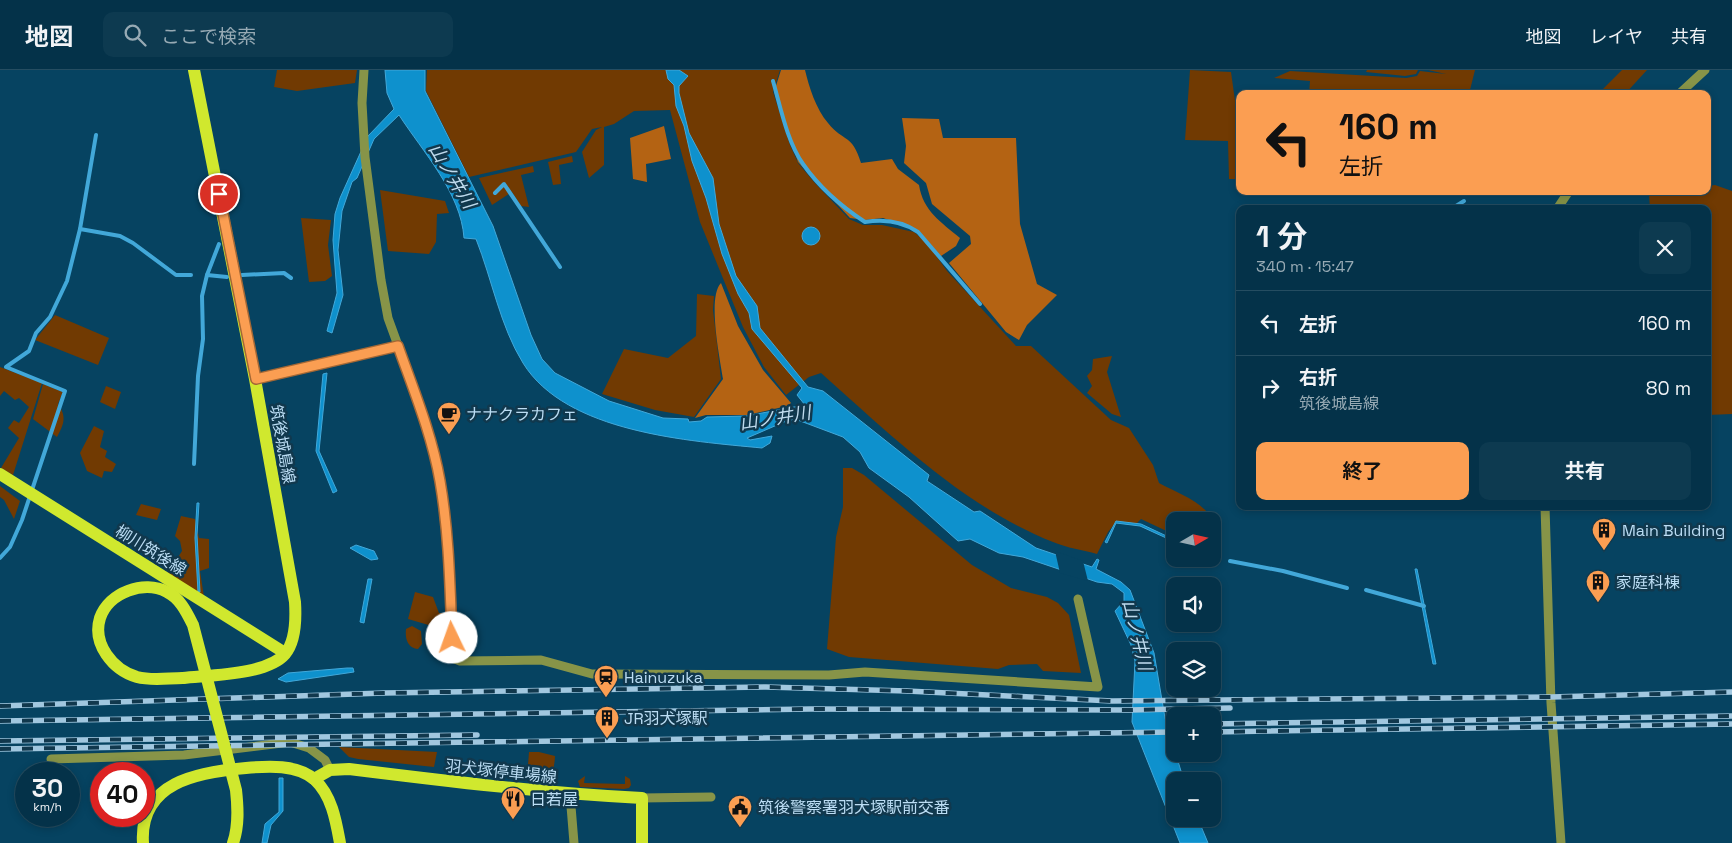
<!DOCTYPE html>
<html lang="ja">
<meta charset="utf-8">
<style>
:root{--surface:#043249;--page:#0d3a50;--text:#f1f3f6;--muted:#97aab4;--line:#254d61;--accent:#fb9e52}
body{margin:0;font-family:"Space Grotesk","Noto Sans JP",sans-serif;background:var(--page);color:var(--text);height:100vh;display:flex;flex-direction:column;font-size:19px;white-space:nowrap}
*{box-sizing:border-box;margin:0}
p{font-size:16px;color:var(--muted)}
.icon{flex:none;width:28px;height:28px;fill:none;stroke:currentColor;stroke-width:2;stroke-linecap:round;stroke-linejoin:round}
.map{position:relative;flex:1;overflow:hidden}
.sheet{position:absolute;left:1236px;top:135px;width:475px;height:305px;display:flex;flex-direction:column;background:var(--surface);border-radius:10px;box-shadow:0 2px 8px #0003,0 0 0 1px var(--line)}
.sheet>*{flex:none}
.hud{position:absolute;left:1236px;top:20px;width:475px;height:105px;border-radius:10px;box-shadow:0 2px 8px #0003,0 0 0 1px var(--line);background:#fb9e52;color:#111;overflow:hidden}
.needle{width:32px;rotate:81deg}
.controls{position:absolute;left:1166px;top:442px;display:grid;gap:10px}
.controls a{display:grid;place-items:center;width:55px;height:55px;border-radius:10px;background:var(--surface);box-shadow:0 2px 8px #0003,0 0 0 1px var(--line);font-size:25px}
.speed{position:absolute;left:15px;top:692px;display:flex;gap:10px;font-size:25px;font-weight:700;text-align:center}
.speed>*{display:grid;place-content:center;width:65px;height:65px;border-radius:50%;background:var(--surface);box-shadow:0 2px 8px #0003,0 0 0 1px var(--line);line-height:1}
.speed small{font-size:12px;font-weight:400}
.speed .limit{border:8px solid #d22;background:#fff;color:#111}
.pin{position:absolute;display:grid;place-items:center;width:42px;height:42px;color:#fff;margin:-21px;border:2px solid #fff;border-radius:50%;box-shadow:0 1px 5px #0007}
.me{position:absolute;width:55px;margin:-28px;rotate:357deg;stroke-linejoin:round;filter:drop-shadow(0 0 4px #0008)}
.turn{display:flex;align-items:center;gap:18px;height:105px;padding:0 20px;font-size:22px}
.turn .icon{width:65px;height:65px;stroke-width:2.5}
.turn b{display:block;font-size:35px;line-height:42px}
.round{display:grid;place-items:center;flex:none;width:52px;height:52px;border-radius:10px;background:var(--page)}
.overview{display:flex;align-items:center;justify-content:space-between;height:85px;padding:0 20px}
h1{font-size:30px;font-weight:700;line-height:38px}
.button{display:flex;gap:10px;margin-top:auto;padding:10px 20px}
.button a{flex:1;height:58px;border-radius:10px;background:var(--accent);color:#111;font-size:20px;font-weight:700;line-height:58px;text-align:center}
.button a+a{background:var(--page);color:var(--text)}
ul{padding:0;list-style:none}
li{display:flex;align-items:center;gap:15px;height:65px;padding:0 20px;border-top:1px solid var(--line)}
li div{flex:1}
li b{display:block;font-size:19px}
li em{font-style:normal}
header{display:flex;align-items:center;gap:30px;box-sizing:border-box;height:70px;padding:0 25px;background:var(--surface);border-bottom:1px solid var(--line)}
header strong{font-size:24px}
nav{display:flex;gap:28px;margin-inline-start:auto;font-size:18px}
.search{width:350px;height:45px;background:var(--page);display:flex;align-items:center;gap:12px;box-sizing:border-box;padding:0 18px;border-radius:10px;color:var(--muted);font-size:19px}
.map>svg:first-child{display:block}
.green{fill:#713a02}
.forest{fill:#b46313}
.water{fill:#0e91cd;stroke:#42a8d9}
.pier{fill:#064361}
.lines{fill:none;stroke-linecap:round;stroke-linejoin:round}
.stream{stroke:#42a8d9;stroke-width:4}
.minor{stroke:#879448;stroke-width:9}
.major{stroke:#d0e82e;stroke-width:12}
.rail-casing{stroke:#a1c7df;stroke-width:5.5}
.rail{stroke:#11384d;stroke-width:4;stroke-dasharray:11;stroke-linecap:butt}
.major-bridge{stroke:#d0e82e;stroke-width:12}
.route-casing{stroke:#a36735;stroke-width:12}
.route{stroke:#fb9e52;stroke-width:9}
.labels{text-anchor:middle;stroke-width:5;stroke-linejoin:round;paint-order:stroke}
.poi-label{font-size:16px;fill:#bbddf4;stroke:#11384d;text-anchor:start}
.street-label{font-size:16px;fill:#bbddf4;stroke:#11384d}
.water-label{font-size:18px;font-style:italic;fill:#bedaed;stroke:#11384d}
</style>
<header>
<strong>地図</strong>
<div class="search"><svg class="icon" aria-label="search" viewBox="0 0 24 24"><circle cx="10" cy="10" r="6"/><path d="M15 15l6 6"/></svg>ここで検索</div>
<nav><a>地図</a><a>レイヤ</a><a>共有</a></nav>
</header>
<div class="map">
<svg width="1732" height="773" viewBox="0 0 1732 773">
<rect width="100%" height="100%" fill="#064361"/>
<g class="green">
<path d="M 277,0 L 357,0 L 355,13 L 297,21 L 274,17 Z"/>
<path d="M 427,0 L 780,0 L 773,22 L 790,75 L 798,93 L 814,112 L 849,149 L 863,155 L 882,155 L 914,162 L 927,173 L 947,201 L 1016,276 L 1031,276 L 1111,350 L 1129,358 L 1153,395 L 1159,413 C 1175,422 1207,433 1212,451 L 1175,451 L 1175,465 L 1141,449 L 1135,455 L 1116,452 L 1108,462 L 1097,484 C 1083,480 1067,478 1053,472 C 964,437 892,366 821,303 L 809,307 L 786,325 L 764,297 L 743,257 L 720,201 L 700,152 L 670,40 L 634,41 L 614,54 L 604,57 L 604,95 L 589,108 L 582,82 L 596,60 L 602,57 L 592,59 L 576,82 L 469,107 L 426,21 Z"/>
<path d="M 1190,0 L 1231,2 L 1237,45 L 1240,52 L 1240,109 L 1229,109 L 1228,71 L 1185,70 Z"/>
<path d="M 1367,0 L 1418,0 L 1416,4 L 1405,6 L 1366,2 Z"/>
<path d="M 1428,0 L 1475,0 L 1469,24 L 1309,24 L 1310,11 L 1274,8 L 1290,1 L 1406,8 L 1417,6 L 1420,1 L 1446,4 Z"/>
<path d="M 1622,0 L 1647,0 L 1625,24 L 1598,24 Z"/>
<path d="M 572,86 L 573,92 L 559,95 L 561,114 L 553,115 L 548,92 Z"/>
<path d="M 533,96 L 534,102 L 521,105 L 529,137 L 521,136 L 512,122 L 492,135 L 479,108 Z"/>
<path d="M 1715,115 L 1732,121 L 1732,344 L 1708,345 L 1708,139 L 1650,139 L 1649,124 L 1670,121 L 1708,121 L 1708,116 Z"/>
<path d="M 380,120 L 445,131 L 449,143 L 437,144 L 436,172 L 429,184 L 388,181 Z"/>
<path d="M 301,148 L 331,150 L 328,175 L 332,206 L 325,211 L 309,212 Z"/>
<path d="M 697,224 L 714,226 L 713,240 L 721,309 L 694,347 L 655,340 L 602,324 L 624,279 L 668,288 L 696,266 Z"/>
<path d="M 55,245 L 109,268 L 98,295 L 35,270 Z"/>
<path d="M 1112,286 L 1107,302 L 1121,347 L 1112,344 L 1087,323 L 1092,316 L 1087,306 L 1092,300 L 1093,289 Z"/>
<path d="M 0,297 L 42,313 L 13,405 L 1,398 L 19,368 L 8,358 L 14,350 L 19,353 L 29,337 L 19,328 L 15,330 L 4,321 L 0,326 Z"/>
<path d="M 43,314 L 63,322 L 58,334 C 67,347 64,354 57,367 L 33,349 Z"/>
<path d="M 106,316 L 121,322 L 115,339 L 100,332 Z"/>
<path d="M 94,356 L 104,361 L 100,377 L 107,381 L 105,387 L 116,394 L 112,402 L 104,401 L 102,408 L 87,401 L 80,383 Z"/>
<path d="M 843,398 L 852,398 L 864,405 L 972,495 L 1011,518 L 1047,527 L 1058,533 L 1069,545 L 1081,603 L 1043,601 L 1037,594 L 1009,595 L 998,599 L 849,587 L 827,579 L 836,467 L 843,437 Z"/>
<path d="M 0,416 L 20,431 L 14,449 L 4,430 L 0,427 Z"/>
<path d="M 141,434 L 161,439 L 157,450 L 136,445 Z"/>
<path d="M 181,446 L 195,449 L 199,468 L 209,469 L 209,498 L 200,501 L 204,527 L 168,503 L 182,481 L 180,471 L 175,466 Z"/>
<path d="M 415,522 L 433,527 L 439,543 L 445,543 C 447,557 454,578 434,581 L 436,566 L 432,556 L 408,549 Z"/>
<path d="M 412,556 L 421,561 L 422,574 L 418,579 C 407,578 405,568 406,559 Z"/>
<path d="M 339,677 L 437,682 L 434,697 L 358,689 L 349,687 Z"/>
<path d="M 529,682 L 539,682 L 555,686 C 554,707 548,713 527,708 Z"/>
<path d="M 585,706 L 584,713 L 625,714 L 625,706 L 630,709 L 631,715 L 629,718 L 624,719 L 580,717 L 578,711 Z"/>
</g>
<g class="forest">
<path d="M 781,0 L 805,0 C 809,17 816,39 828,53 C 844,73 852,63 861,93 L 892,89 L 898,99 L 919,115 C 923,141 941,152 960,168 L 956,176 L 941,186 L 918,160 L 883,148 L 865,150 L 850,148 L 798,92 L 774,22 Z"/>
<path d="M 902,48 L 939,49 L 943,68 L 1016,68 L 1020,154 L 1037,214 L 1057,225 L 1027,255 L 1019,270 L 1006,262 L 949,193 L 971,174 L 970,166 L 932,134 L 926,113 L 904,93 L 906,76 Z"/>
<path d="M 664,56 L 671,89 L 646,94 L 647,112 L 633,109 L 630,68 Z"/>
<path d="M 721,213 L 738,256 L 763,300 L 791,333 L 787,336 L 747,345 L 706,345 L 695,348 L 723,309 C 720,289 707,227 721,213 Z"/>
</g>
<g class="water">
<path d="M 385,0 L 425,0 L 425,21 L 493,156 L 531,265 L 542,289 L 555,303 L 609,331 L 663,348 L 688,349 L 689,352 L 701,351 L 707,347 L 746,346 L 805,335 L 797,325 L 802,318 L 752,259 L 749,243 L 738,224 L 722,184 L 706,128 L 692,91 L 684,56 L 676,36 L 674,15 L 668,9 L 666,0 L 679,0 L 688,6 L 679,16 L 679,23 L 689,63 L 713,108 L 719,154 L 736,206 L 757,236 L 760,258 L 808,317 L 823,321 L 929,405 L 927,411 L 974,442 L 980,441 L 1036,478 L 1092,497 L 1097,489 L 1099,490 L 1096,499 L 1121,512 L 1130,520 L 1154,583 L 1165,648 L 1184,711 L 1175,711 L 1175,749 L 1198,749 L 1208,773 L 1180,773 L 1132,652 L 1135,591 L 1131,575 L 1115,541 L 1124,531 L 1124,523 L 1112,514 L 1097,512 L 1023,487 L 999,483 L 970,469 L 958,471 L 909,427 L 869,398 L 860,382 L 843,367 L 795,349 L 784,352 L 747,368 L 750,370 L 772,366 L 770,373 L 762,378 C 690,371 566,363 523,293 C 500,256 492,209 476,169 L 464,168 C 461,123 423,82 399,45 L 374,69 L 357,108 L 352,112 L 342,141 L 338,180 L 343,225 L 332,263 L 327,261 L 337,223 L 333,170 L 335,144 L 340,128 L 368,66 L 394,39 L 387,23 Z"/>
<circle cx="811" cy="166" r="9"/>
<path d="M 327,303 L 319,381 L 337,421 L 333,423 L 316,381 L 323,304 Z"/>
<path d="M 197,433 L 199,433 L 197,465 L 200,522 L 198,522 L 195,468 Z"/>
<path d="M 1116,451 L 1141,454 L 1175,470 L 1175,472 L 1140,456 L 1116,453 L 1107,473 L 1105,472 Z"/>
<path d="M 356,475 L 374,481 L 378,489 L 371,490 L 350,478 Z"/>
<path d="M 1415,499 L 1417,499 L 1436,594 L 1433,594 Z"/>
<path d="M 368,509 L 372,509 L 364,553 L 360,552 Z"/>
<path d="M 347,598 L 353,598 L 354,602 L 286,612 L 278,609 L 288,603 Z"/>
<path d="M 279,708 L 283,708 L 283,741 L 271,755 L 267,773 L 262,773 L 265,754 L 279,742 Z"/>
</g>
<path class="pier" d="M 1055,481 L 1083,491 L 1088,511 L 1060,503 Z"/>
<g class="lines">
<g class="stream">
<path d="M 773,11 C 781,39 787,71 803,94 C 819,117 842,137 865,152 C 884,149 902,151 918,162 L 980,234"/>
<path d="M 210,121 L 214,143"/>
<path d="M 495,123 L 504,114 L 560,197"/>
<path d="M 1437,139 L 1438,137 L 1456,136 L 1464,131"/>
<path d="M 80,159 L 120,166 L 133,173 L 176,205 L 191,205"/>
<path d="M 207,205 L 227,207"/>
<path d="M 242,205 L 284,203 L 291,208"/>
<path d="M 194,394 L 198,306 L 203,269 L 202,226 L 207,205 L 219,174"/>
<path d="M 0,488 L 10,477 L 22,450 L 65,321 L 6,297 L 29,281 L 36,263 L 50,247 L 67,211 L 80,159 L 96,65"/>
<path d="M 1230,491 L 1283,501 L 1347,518"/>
<path d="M 1366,520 L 1424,536"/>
</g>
<g class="minor">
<path d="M 364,0 L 362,33 L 365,87 L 381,210 L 388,248 L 423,344 L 440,410 L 447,474 L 455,589 L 460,591 L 541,590 L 592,604 L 604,604 L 829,605 L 865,602 L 1098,617 L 1078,529"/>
<path d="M 1679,24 L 1705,0"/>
<path d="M 1557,139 L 1569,121"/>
<path d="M 255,309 L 398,276"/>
<path d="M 1545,436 L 1551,633 L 1561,773"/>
<path d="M 51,689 L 184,685 L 290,672 L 309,678 L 325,690 L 330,700"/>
<path d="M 570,724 L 574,773"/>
<path d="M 642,728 L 711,727"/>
</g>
<g class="major">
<path d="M 0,404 L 285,583"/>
<path d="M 183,608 C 209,605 267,605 285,584 C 296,571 296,548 295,532 L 255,309 L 194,0"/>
<path d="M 314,709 L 330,700 L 349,699 C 446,711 543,723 642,728 L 642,773"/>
<path d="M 143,773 C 139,712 198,702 246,698 C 267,696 298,694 315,710 C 332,726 336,751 340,773"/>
</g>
<defs>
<g id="rail">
<path d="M 0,636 L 384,623 L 766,617 L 907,621 L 1112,631 L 1551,627 L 1732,622"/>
<path d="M 0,651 L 811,639 L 1129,640 L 1230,638"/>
<path d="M 1212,654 L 1732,646"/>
<path d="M 1212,662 L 1732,654"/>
<path d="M 0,671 L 477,665"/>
<path d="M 0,679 L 1175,662"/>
</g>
</defs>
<use href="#rail" class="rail-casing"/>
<use href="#rail" class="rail"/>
<path class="major-bridge" d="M 183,608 C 168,608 152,611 137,607 C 113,600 92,574 100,548 C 109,522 144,510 167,522 C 180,528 187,543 193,555 L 236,720 C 238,738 239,756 233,773"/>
</g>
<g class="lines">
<defs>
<path id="route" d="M 219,124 L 256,309 L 398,276 C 414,321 432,365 440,411 C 449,463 450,516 452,568"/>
</defs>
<use href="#route" class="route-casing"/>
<use href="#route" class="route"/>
</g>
<defs>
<symbol id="cafe-pin" viewBox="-11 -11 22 30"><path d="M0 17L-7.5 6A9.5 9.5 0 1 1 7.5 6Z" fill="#fb9e52" stroke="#11384d"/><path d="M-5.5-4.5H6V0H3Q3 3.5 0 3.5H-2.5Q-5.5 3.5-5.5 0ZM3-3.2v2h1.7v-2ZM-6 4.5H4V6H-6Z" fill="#111"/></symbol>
<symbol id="building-pin" viewBox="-11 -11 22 30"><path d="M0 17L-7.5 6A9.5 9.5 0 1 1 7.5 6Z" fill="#fb9e52" stroke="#11384d"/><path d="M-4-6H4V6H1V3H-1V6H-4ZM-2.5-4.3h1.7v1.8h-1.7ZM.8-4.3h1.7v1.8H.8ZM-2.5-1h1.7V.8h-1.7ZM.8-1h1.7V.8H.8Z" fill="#111"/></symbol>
<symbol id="station-pin" viewBox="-11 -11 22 30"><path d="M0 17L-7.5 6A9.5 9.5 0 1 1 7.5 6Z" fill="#fb9e52" stroke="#11384d"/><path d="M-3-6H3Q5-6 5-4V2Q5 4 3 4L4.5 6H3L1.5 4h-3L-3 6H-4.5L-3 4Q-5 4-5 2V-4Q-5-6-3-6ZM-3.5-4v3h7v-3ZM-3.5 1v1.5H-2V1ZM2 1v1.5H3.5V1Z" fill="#111"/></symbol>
<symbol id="restaurant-pin" viewBox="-11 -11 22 30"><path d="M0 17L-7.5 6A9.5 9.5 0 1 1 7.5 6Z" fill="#fb9e52" stroke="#11384d"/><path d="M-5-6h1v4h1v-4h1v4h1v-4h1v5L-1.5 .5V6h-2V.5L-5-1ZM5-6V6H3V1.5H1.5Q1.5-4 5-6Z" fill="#111"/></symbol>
<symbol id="civic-pin" viewBox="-11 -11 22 30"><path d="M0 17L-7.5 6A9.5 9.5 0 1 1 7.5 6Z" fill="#fb9e52" stroke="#11384d"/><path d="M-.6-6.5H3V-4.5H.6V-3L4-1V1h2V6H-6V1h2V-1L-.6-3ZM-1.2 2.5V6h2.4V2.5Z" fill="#111"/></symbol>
</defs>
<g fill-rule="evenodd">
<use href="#cafe-pin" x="435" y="330" width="28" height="38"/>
<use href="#building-pin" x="1590" y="446" width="28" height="38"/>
<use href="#building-pin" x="1584" y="498" width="28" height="38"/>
<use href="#station-pin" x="592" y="593" width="28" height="38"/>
<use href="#building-pin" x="593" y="634" width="28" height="38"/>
<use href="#restaurant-pin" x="499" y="715" width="28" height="38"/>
<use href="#civic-pin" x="726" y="723" width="28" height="38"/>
</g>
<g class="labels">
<g class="poi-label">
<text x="466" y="350">ナナクラカフェ</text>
<text x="1622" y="466">Main Building</text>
<text x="1616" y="518">家庭科棟</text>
<text x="624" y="613">Hainuzuka</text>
<text x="624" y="654">JR羽犬塚駅</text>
<text x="530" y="735">日若屋</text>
<text x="758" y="743">筑後警察署羽犬塚駅前交番</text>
</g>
<g class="street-label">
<text transform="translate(283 374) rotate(80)" y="6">筑後城島線</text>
<text transform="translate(151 480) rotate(32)" y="6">柳川筑後線</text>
<text transform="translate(501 701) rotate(6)" y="6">羽犬塚停車場線</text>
</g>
<g class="water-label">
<text transform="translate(452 106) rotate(59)" y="6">山ノ井川</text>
<text transform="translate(775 348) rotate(-9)" y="6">山ノ井川</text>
<text transform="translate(1137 565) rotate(76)" y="6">山ノ井川</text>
</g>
</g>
</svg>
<div class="controls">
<a><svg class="needle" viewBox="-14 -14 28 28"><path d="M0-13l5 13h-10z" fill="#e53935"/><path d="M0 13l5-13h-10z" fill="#97aab4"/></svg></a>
<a><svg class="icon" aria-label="sound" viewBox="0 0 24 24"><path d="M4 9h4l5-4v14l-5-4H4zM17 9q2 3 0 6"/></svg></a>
<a><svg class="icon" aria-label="layers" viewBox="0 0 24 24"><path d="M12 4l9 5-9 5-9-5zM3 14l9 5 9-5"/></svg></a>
<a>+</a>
<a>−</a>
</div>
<div class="speed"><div>30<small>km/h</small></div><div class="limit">40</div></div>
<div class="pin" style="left:219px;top:124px;background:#d93025"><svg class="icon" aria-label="arrive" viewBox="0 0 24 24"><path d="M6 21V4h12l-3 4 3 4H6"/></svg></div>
<svg class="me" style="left:452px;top:568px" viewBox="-20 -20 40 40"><circle r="19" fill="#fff"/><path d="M0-13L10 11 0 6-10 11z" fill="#fb9e52"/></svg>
<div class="hud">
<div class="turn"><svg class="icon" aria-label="left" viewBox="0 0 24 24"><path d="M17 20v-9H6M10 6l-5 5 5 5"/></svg><div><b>160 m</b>左折</div></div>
</div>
<section class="sheet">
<div class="overview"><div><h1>1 分</h1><p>340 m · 15:47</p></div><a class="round"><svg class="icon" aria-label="close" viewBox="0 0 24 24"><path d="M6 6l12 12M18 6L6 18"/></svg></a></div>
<ul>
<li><svg class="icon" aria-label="left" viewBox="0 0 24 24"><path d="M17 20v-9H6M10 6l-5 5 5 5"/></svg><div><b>左折</b></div><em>160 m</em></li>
<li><svg class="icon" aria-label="right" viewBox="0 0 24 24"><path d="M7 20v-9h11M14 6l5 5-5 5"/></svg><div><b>右折</b><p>筑後城島線</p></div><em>80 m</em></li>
</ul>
<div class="button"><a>終了</a><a>共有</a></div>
</section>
</div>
